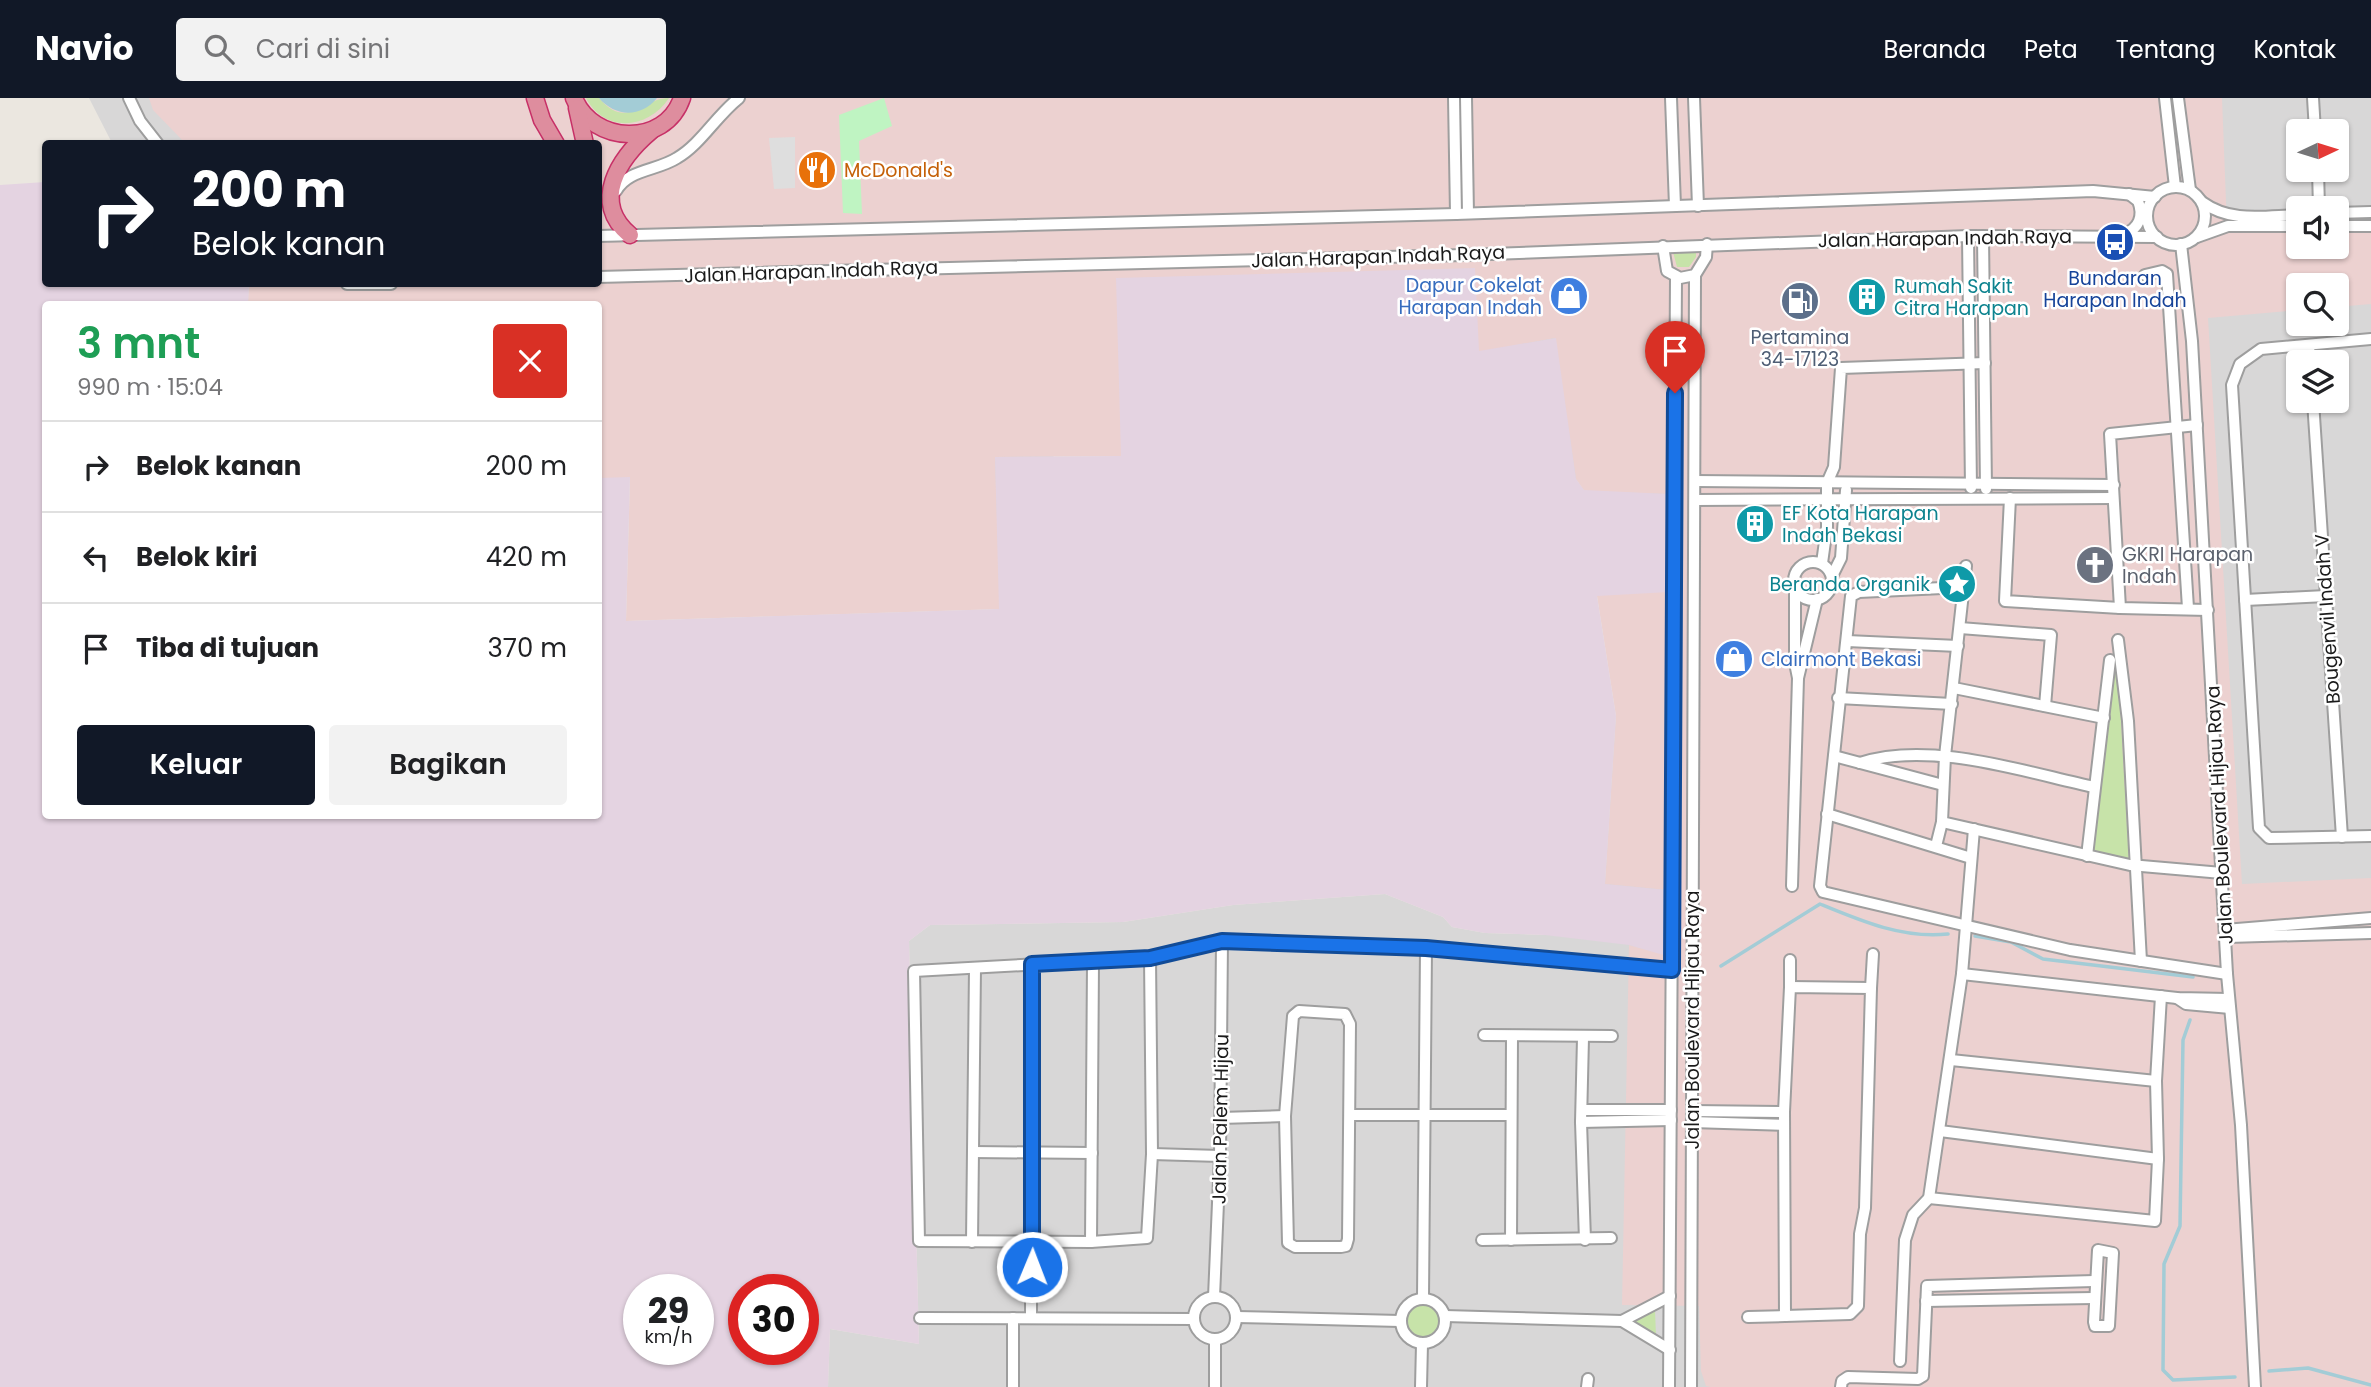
<!DOCTYPE html>
<html lang="id">
<meta charset="utf-8">
<style>
:root{--surface:#fff;--page:#f2f2f2;--text:#202124;--muted:#757577;--line:#e0e0e0;--accent:#111827}
body{margin:0;font-family:Poppins,sans-serif;background:var(--page);color:var(--text);height:100vh;display:flex;flex-direction:column;font-size:26px;white-space:nowrap}
*{box-sizing:border-box;margin:0}
p{font-size:23px;color:var(--muted)}
.icon{flex:none;width:38px;height:38px;fill:none;stroke:currentColor;stroke-width:2;stroke-linecap:round;stroke-linejoin:round}
.map{position:relative;flex:1;overflow:hidden}
.panel{position:absolute;left:42px;top:203px;width:560px;height:518px;display:flex;flex-direction:column;background:var(--surface);border-radius:7px;box-shadow:0 2px 5px #0004}
.panel>*{flex:none}
.hud{position:absolute;left:42px;top:42px;width:560px;height:147px;border-radius:7px;box-shadow:0 2px 5px #0004;background:#111827;color:#fff;overflow:hidden}
.needle{width:46px;rotate:86deg}
.controls{position:absolute;left:2286px;top:21px;display:grid;gap:14px}
.controls a{display:grid;place-items:center;width:63px;height:63px;border-radius:7px;background:var(--surface);box-shadow:0 2px 5px #0004;font-size:35px}
.speed{position:absolute;left:623px;top:1176px;display:flex;gap:14px;font-size:35px;font-weight:700;text-align:center}
.speed>*{display:grid;place-content:center;width:91px;height:91px;border-radius:50%;background:var(--surface);box-shadow:0 2px 5px #0004;line-height:1}
.speed small{font-size:18px;font-weight:400}
.speed .limit{border:10px solid #d22;background:#fff;color:#111}
.pin{position:absolute;display:grid;place-items:center;width:60px;height:60px;color:#fff;margin:-72px -30px;border-radius:50% 50% 50% 0;rotate:-45deg;box-shadow:0 0 7px #0007}
.pin .icon{rotate:45deg}
.me{position:absolute;width:77px;margin:-38px;rotate:1deg;stroke-linejoin:round;filter:drop-shadow(0 0 5px #0008)}
.turn{display:flex;align-items:center;gap:24px;height:147px;padding:0 35px;font-size:32px}
.turn .icon{width:91px;height:91px;stroke-width:2.5}
.turn b{display:block;font-size:49px;line-height:60px}
.round{display:grid;place-items:center;flex:none;width:74px;height:74px;border-radius:7px;background:var(--page)}
.overview{display:flex;align-items:center;justify-content:space-between;height:119px;padding:0 35px}
h1{font-size:42px;font-weight:600;line-height:52px;color:#1e9e55}
.action{display:flex;gap:14px;margin-top:auto;padding:14px 35px}
.action a{flex:1;height:80px;border-radius:7px;background:var(--accent);color:#fff;font-size:28px;font-weight:600;line-height:80px;text-align:center}
.action a+a{background:var(--page);color:var(--text)}
ul{padding:0;list-style:none}
li{display:flex;align-items:center;gap:21px;height:91px;padding:0 35px;border-top:2px solid var(--line)}
li div{flex:1}
li b{display:block;font-size:26px}
li em{font-style:normal}
header{display:flex;align-items:center;gap:42px;box-sizing:border-box;height:98px;padding:0 35px;background:var(--accent);color:#fff}
header strong{font-size:33px}
nav{display:flex;gap:38px;margin-inline-start:auto;font-size:24px}
.search{width:490px;height:63px;background:var(--page);display:flex;align-items:center;gap:18px;box-sizing:border-box;padding:0 24px;border-radius:7px;color:var(--muted);font-size:26px}
.map>svg:first-child{display:block}
.residential{fill:#d8d7d7;fill-rule:evenodd}
.commercial{fill:#ecd1d0}
.industrial{fill:#e4d3e1;fill-rule:evenodd}
.grass{fill:#c7e3a9}
.park{fill:#bff4c2}
.parking{fill:#dedede}
.water{fill:#a3ccd6}
.lines{fill:none;stroke-linecap:round;stroke-linejoin:round}
.stream{stroke:#a3ccd6;stroke-width:3.5}
.minor-casing{stroke:#9e9e9e;stroke-width:14}
.highway-casing{stroke:#c73067;stroke-width:19}
.minor{stroke:#fff;stroke-width:10}
.highway{stroke:#de8d9e;stroke-width:16}
.route-casing{stroke:#114b97;stroke-width:18}
.route{stroke:#1a73e8;stroke-width:12}
.labels{text-anchor:middle;stroke-width:5;stroke-linejoin:round;paint-order:stroke}
.food-label{font-size:19px;fill:#c56008;stroke:#fff;text-anchor:start}
.street-label{font-size:19px;fill:#1a1a1a;stroke:#fff}
.transit-label{font-size:19px;fill:#164399;stroke:#fff}
.shop-label{font-size:19px;fill:#366cbe;stroke:#fff;text-anchor:end}
.culture-label{font-size:19px;fill:#0d838f;stroke:#fff;text-anchor:start}
.service-label{font-size:19px;fill:#4e5e75;stroke:#fff}
.worship-label{font-size:19px;fill:#5b616d;stroke:#fff;text-anchor:start}
</style>
<header>
<strong>Navio</strong>
<div class="search"><svg class="icon" aria-label="search" viewBox="0 0 24 24"><circle cx="10" cy="10" r="6"/><path d="M15 15l6 6"/></svg>Cari di sini</div>
<nav><a>Beranda</a><a>Peta</a><a>Tentang</a><a>Kontak</a></nav>
</header>
<div class="map">
<svg width="2371" height="1289" viewBox="0 0 2371 1289">
<rect width="100%" height="100%" fill="#ebe7e0"/>
<path class="residential" d="M 89,0 L 2371,0 L 2371,1289 L 828,1289 L 830,1231 L 919,1246 L 909,843 L 930,827 L 1123,824 L 1233,807 L 1385,796 L 1443,819 L 1452,829 L 1485,835 L 1545,837 L 1605,786 L 1616,618 L 1669,494 L 1576,381 L 1479,254 L 1116,180 L 1000,511 L 629,379 L 599,380 L 598,206 L 248,206 L 249,186 L 598,186 L 598,46 L 112,45 ZM 2298,33 L 2336,33 L 2336,72 L 2298,72 ZM 2298,110 L 2336,110 L 2336,149 L 2298,149 ZM 2298,187 L 2336,187 L 2336,226 L 2298,226 ZM 2298,264 L 2336,264 L 2336,303 L 2298,303 Z"/>
<path class="commercial" d="M 149,0 L 2222,0 L 2227,129 L 2298,126 L 2298,149 L 2336,149 L 2336,124 L 2371,122 L 2371,206 L 2336,209 L 2336,187 L 2298,187 L 2298,212 L 2208,220 L 2242,786 L 2371,780 L 2371,1289 L 1710,1289 L 1706,1288 L 1701,1273 L 1699,1208 L 1622,1207 L 1629,847 L 1667,857 L 1667,792 L 1605,786 L 1616,618 L 1597,498 L 1667,396 L 1584,393 L 1576,381 L 1555,240 L 1479,254 L 1122,358 L 995,359 L 1000,511 L 626,523 L 630,380 L 599,380 L 598,206 L 248,206 L 249,186 L 598,186 L 598,46 L 185,45 L 153,12 Z"/>
<path class="industrial" d="M 45,84 L 46,186 L 249,186 L 248,206 L 46,206 L 46,718 L 598,718 L 599,380 L 630,379 L 626,523 L 999,511 L 995,359 L 1121,358 L 1116,180 L 1475,170 L 1479,253 L 1556,240 L 1576,381 L 1584,392 L 1668,396 L 1669,494 L 1597,498 L 1616,618 L 1605,786 L 1667,792 L 1667,858 L 1629,847 L 1545,837 L 1485,835 L 1452,829 L 1443,819 L 1385,796 L 1233,807 L 1123,824 L 930,827 L 909,843 L 919,1246 L 830,1231 L 828,1289 L 0,1289 L 0,87 ZM 639,1192 L 698,1192 L 698,1251 L 639,1251 ZM 744,1192 L 803,1192 L 803,1251 L 744,1251 Z"/>
<g class="grass">
<path d="M 586,0 L 599,0 C 627,33 642,0 669,0 C 649,31 605,36 586,0 Z"/>
<path d="M 1696,152 L 1696,159 L 1689,169 L 1677,169 L 1673,154 Z"/>
<path d="M 2114,572 L 2118,573 L 2129,762 L 2094,754 L 2096,697 L 2111,573 Z"/>
<circle cx="1423" cy="1223" r="22"/>
<path d="M 1655,1212 L 1656,1238 L 1633,1224 Z"/>
</g>
<path class="park" d="M 884,0 L 892,28 L 859,43 L 862,116 L 843,115 L 839,17 Z"/>
<path class="parking" d="M 795,39 L 795,90 L 774,91 L 769,40 Z"/>
<path class="water" d="M 599,0 L 657,0 C 641,20 615,19 599,0 Z"/>
<g class="lines">
<g class="stream">
<path d="M 1975,838 L 2011,844 L 2043,861 L 2193,879"/>
<path d="M 1721,868 L 1820,806 C 1861,823 1903,841 1948,836"/>
<path d="M 2190,922 L 2183,942 L 2180,1128 L 2164,1166 L 2163,1272 L 2173,1282 L 2235,1279"/>
<path d="M 2269,1273 L 2308,1270 L 2371,1287"/>
</g>
<defs>
<g id="minor">
<path d="M 129,0 L 140,23 L 158,46"/>
<path d="M 1454,0 L 1456,116"/>
<path d="M 1466,0 L 1468,115"/>
<path d="M 1671,0 L 1675,108"/>
<path d="M 1694,0 L 1698,108"/>
<path d="M 2165,0 L 2175,89"/>
<path d="M 2178,0 L 2190,92"/>
<path d="M 2313,0 L 2315,33"/>
<path d="M 2318,72 L 2319,110"/>
<circle cx="2176" cy="118" r="29"/>
<path d="M 616,93 C 628,71 657,73 677,60 C 701,46 716,18 739,0"/>
<path d="M 2202,104 C 2231,125 2263,118 2298,117"/>
<path d="M 2336,115 L 2371,114"/>
<path d="M 2336,128 L 2371,128"/>
<path d="M 2124,136 C 2139,131 2144,118 2138,103 L 2129,96"/>
<path d="M 598,138 L 1456,116 L 2093,93 L 2155,99"/>
<path d="M 1968,138 L 1971,390"/>
<path d="M 1983,138 L 1986,391"/>
<path d="M 2197,139 L 2228,128 L 2298,128"/>
<path d="M 2181,146 L 2192,243 L 2227,876 L 2241,1027 L 2255,1289"/>
<path d="M 1663,148 L 1667,173 L 1680,180 L 1695,177 L 1706,159 L 1707,146"/>
<path d="M 2145,177 L 2162,173 L 2167,176 L 2188,510"/>
<path d="M 598,179 L 1463,157 L 1968,138 L 2157,139"/>
<path d="M 347,186 L 391,186"/>
<path d="M 2371,241 L 2261,251 L 2240,266 L 2232,287 L 2259,730 L 2269,740 L 2371,738"/>
<path d="M 2309,247 L 2310,264"/>
<path d="M 2313,303 L 2342,739"/>
<path d="M 2197,327 L 2110,336 L 2120,510 L 2208,512"/>
<path d="M 1695,383 L 2114,387"/>
<path d="M 2010,400 L 2005,503 L 2120,510"/>
<path d="M 1695,402 L 2113,400"/>
<circle cx="1813" cy="483" r="19"/>
<path d="M 1822,465 L 1827,429 L 1827,385 L 1834,369 L 1841,270 L 1985,265"/>
<path d="M 1966,468 L 1945,658 L 1942,724 L 2130,767 L 2222,775"/>
<path d="M 1832,478 L 1841,460 L 1846,392"/>
<path d="M 1963,489 L 1859,494 L 1851,498 L 1820,788 L 1823,794 L 2070,852 L 2227,876"/>
<path d="M 2245,502 L 2326,498"/>
<path d="M 1960,530 L 2051,537 L 2045,608"/>
<path d="M 2118,542 L 2128,623 L 2141,863"/>
<path d="M 1847,543 L 1958,548"/>
<path d="M 1798,580 L 1817,501"/>
<path d="M 1954,590 L 2104,620"/>
<path d="M 1838,600 L 1952,606"/>
<path d="M 1834,658 L 1943,687"/>
<path d="M 1860,665 C 1930,642 2024,674 2094,689"/>
<path d="M 1827,716 L 1971,760"/>
<path d="M 1936,748 L 1942,724"/>
<path d="M 2087,758 L 2110,562"/>
<path d="M 1792,788 L 1798,580 L 1795,565 L 1795,489"/>
<path d="M 2225,832 L 2371,820"/>
<path d="M 2228,839 L 2371,835"/>
<path d="M 1150,860 L 1152,1056 L 1147,1140 L 1091,1144 L 919,1143 L 914,873 L 1150,860 L 1222,843 L 1426,850 L 1672,872"/>
<path d="M 1962,876 L 2177,900 L 2229,901"/>
<path d="M 1790,889 L 1871,890 L 1865,1110 L 1860,1136 L 1858,1208 L 1850,1216 L 1785,1218 L 1784,1014 Z"/>
<path d="M 1790,889 L 1790,862"/>
<path d="M 1871,890 L 1873,856"/>
<path d="M 2177,900 L 2186,906 L 2230,910"/>
<path d="M 1299,913 L 1345,916 L 1350,926 L 1348,1141 L 1346,1148 L 1341,1149 L 1295,1149 L 1288,1145 L 1285,1018 L 1293,918 Z"/>
<path d="M 1484,937 L 1612,938"/>
<path d="M 1583,940 L 1581,1024 L 1585,1142"/>
<path d="M 1951,962 L 2156,983"/>
<path d="M 1583,1012 L 1671,1012"/>
<path d="M 1692,1013 L 1784,1014"/>
<path d="M 1350,1017 L 1511,1017"/>
<path d="M 1220,1020 L 1285,1018"/>
<path d="M 1581,1024 L 1671,1022"/>
<path d="M 1692,1024 L 1784,1027"/>
<path d="M 1940,1033 L 2158,1061"/>
<path d="M 973,1054 L 1092,1055"/>
<path d="M 1152,1056 L 1220,1058"/>
<path d="M 1929,1100 L 2155,1123 L 2158,1061 L 2156,983 L 2161,898"/>
<path d="M 1482,1142 L 1611,1140"/>
<path d="M 1511,1142 L 1512,938"/>
<path d="M 972,1144 L 975,870"/>
<path d="M 1091,1144 L 1093,865"/>
<path d="M 2098,1152 L 2113,1155 L 2109,1228 L 2095,1228 L 2094,1224 Z"/>
<circle cx="1215" cy="1220" r="21"/>
<path d="M 1214,1199 L 1220,1058 L 1222,843"/>
<path d="M 1423,1200 L 1426,850"/>
<circle cx="1423" cy="1223" r="22"/>
<path d="M 1926,1203 L 2094,1200"/>
<path d="M 1445,1218 L 1622,1223 L 1670,1198"/>
<path d="M 1237,1219 L 1400,1223"/>
<path d="M 1748,1219 L 1785,1218"/>
<path d="M 920,1220 L 1194,1221"/>
<path d="M 1031,1220 L 1032,866"/>
<path d="M 1622,1223 L 1670,1252"/>
<path d="M 1900,1263 L 1905,1142 L 1913,1117 L 1929,1100 L 1962,876 L 1974,731"/>
<path d="M 1013,1289 L 1013,1220"/>
<path d="M 1215,1289 L 1215,1242"/>
<path d="M 1421,1289 L 1422,1246"/>
<path d="M 1587,1289 L 1588,1281"/>
<path d="M 1669,1289 L 1676,180"/>
<path d="M 1691,1289 L 1695,177"/>
<path d="M 1841,1289 L 1842,1283 L 1848,1279 L 1918,1281 L 1923,1278 L 1927,1188 L 2094,1183"/>
</g>
<g id="highway">
<path d="M 535,0 L 542,22 L 556,46"/>
<path d="M 574,0 C 592,46 665,50 682,0"/>
<path d="M 577,10 L 585,46"/>
<path d="M 630,137 C 590,104 619,60 651,33"/>
</g>
</defs>
<use href="#minor" class="minor-casing"/>
<use href="#highway" class="highway-casing"/>
<use href="#minor" class="minor"/>
<use href="#highway" class="highway"/>
</g>
<g class="lines">
<defs>
<path id="route" d="M 1032,1169 L 1032,866 L 1150,860 L 1222,843 L 1426,850 L 1672,872 L 1675,295"/>
</defs>
<use href="#route" class="route-casing"/>
<use href="#route" class="route"/>
</g>
<defs>
<symbol id="restaurant-disc" viewBox="-11 -11 22 22"><circle r="9.5" fill="#e8710a" stroke="#fff"/><path d="M-5-6h1v4h1v-4h1v4h1v-4h1v5L-1.5 .5V6h-2V.5L-5-1ZM5-6V6H3V1.5H1.5Q1.5-4 5-6Z" fill="#fff"/></symbol>
<symbol id="bus-disc" viewBox="-11 -11 22 22"><circle r="9.5" fill="#1a4fb4" stroke="#fff"/><path d="M-5-6H5V4H4V6H2V4H-2V6H-4V4H-5ZM-3.5-4V0h7V-4ZM-3.5 1.2v1.5H-2V1.2ZM2 1.2v1.5H3.5V1.2Z" fill="#fff"/></symbol>
<symbol id="shop-disc" viewBox="-11 -11 22 22"><circle r="9.5" fill="#3f7fe0" stroke="#fff"/><path d="M-5-2.5h2.3a2.7 3.5 0 0 1 5.4 0H5L5.5 6h-11ZM-1.5-2.5h3a1.5 2.3 0 0 0-3 0Z" fill="#fff"/></symbol>
<symbol id="building-disc" viewBox="-11 -11 22 22"><circle r="9.5" fill="#0f9aa8" stroke="#fff"/><path d="M-4-6H4V6H1V3H-1V6H-4ZM-2.5-4.3h1.7v1.8h-1.7ZM.8-4.3h1.7v1.8H.8ZM-2.5-1h1.7V.8h-1.7ZM.8-1h1.7V.8H.8Z" fill="#fff"/></symbol>
<symbol id="fuel-disc" viewBox="-11 -11 22 22"><circle r="9.5" fill="#5c6f8a" stroke="#fff"/><path d="M-5.5-6h7V0h2V4h1.3V-2.5L3-4.5l.8-.8L6-3V5H2.5V1h-1V6h-7ZM-4.2-4.7v3.2H.2V-4.7Z" fill="#fff"/></symbol>
<symbol id="church-disc" viewBox="-11 -11 22 22"><circle r="9.5" fill="#6b7280" stroke="#fff"/><path d="M-1.2-6h2.4v3.5h3.3v2.4h-3.3V6h-2.4V-.1h-3.3v-2.4h3.3Z" fill="#fff"/></symbol>
<symbol id="sight-disc" viewBox="-11 -11 22 22"><circle r="9.5" fill="#0f9aa8" stroke="#fff"/><path d="M0-6L1.8-2.2L6-1.7L2.9 1.2L3.7 5.4L0 3.3L-3.7 5.4L-2.9 1.2L-6-1.7L-1.8-2.2Z" fill="#fff"/></symbol>
</defs>
<g fill-rule="evenodd">
<use href="#restaurant-disc" x="795" y="50" width="44" height="44"/>
<use href="#bus-disc" x="2093" y="122" width="44" height="44"/>
<use href="#shop-disc" x="1547" y="176" width="44" height="44"/>
<use href="#building-disc" x="1845" y="177" width="44" height="44"/>
<use href="#fuel-disc" x="1778" y="181" width="44" height="44"/>
<use href="#building-disc" x="1733" y="404" width="44" height="44"/>
<use href="#church-disc" x="2073" y="445" width="44" height="44"/>
<use href="#sight-disc" x="1935" y="464" width="44" height="44"/>
<use href="#shop-disc" x="1712" y="539" width="44" height="44"/>
</g>
<g class="labels">
<g class="food-label">
<text x="844" y="79">McDonald's</text>
</g>
<g class="street-label">
<text transform="translate(1945 140) rotate(-1)" y="7">Jalan Harapan Indah Raya</text>
<text transform="translate(1378 158) rotate(-2)" y="7">Jalan Harapan Indah Raya</text>
<text transform="translate(811 173) rotate(-2)" y="7">Jalan Harapan Indah Raya</text>
<text transform="translate(2327 521) rotate(-94)" y="7">Bougenvil Indah V</text>
<text transform="translate(2219 717) rotate(-93)" y="7">Jalan Boulevard Hijau Raya</text>
<text transform="translate(1692 922) rotate(-90)" y="7">Jalan Boulevard Hijau Raya</text>
<text transform="translate(1220 1021) rotate(-89)" y="7">Jalan Palem Hijau</text>
</g>
<g class="transit-label">
<text x="2115" y="187">Bundaran<tspan x="2115" dy="22">Harapan Indah</tspan></text>
</g>
<g class="shop-label">
<text x="1542" y="194">Dapur Cokelat<tspan x="1542" dy="22">Harapan Indah</tspan></text>
<text x="1761" y="568" text-anchor="start">Clairmont Bekasi</text>
</g>
<g class="culture-label">
<text x="1894" y="195">Rumah Sakit<tspan x="1894" dy="22">Citra Harapan</tspan></text>
<text x="1782" y="422">EF Kota Harapan<tspan x="1782" dy="22">Indah Bekasi</tspan></text>
<text x="1930" y="493" text-anchor="end">Beranda Organik</text>
</g>
<g class="service-label">
<text x="1800" y="246">Pertamina<tspan x="1800" dy="22">34-17123</tspan></text>
</g>
<g class="worship-label">
<text x="2122" y="463">GKRI Harapan<tspan x="2122" dy="22">Indah</tspan></text>
</g>
</g>
</svg>
<div class="controls">
<a><svg class="needle" viewBox="-14 -14 28 28"><path d="M0-13l5 13h-10z" fill="#e53935"/><path d="M0 13l5-13h-10z" fill="#757577"/></svg></a>
<a><svg class="icon" aria-label="sound" viewBox="0 0 24 24"><path d="M4 9h4l5-4v14l-5-4H4zM17 9q2 3 0 6"/></svg></a>
<a><svg class="icon" aria-label="search" viewBox="0 0 24 24"><circle cx="10" cy="10" r="6"/><path d="M15 15l6 6"/></svg></a>
<a><svg class="icon" aria-label="layers" viewBox="0 0 24 24"><path d="M12 4l9 5-9 5-9-5zM3 14l9 5 9-5"/></svg></a>
</div>
<div class="speed"><div>29<small>km/h</small></div><div class="limit">30</div></div>
<div class="pin" style="left:1675px;top:295px;background:#d93025"><svg class="icon" aria-label="arrive" viewBox="0 0 24 24"><path d="M6 21V4h12l-3 4 3 4H6"/></svg></div>
<svg class="me" style="left:1032px;top:1169px" viewBox="-20 -20 40 40"><circle r="17" fill="#1a73e8" stroke="#fff" stroke-width="3"/><path d="M0-11L8 9 0 5-8 9z" fill="#fff"/></svg>
<div class="hud">
<div class="turn"><svg class="icon" aria-label="right" viewBox="0 0 24 24"><path d="M7 20v-9h11M14 6l5 5-5 5"/></svg><div><b>200 m</b>Belok kanan</div></div>
</div>
<section class="panel">
<div class="overview"><div><h1>3 mnt</h1><p>990 m · 15:04</p></div><a class="round" style="background:#d93025;color:#fff"><svg class="icon" aria-label="close" viewBox="0 0 24 24"><path d="M6 6l12 12M18 6L6 18"/></svg></a></div>
<ul>
<li><svg class="icon" aria-label="right" viewBox="0 0 24 24"><path d="M7 20v-9h11M14 6l5 5-5 5"/></svg><div><b>Belok kanan</b></div><em>200 m</em></li>
<li><svg class="icon" aria-label="left" viewBox="0 0 24 24"><path d="M17 20v-9H6M10 6l-5 5 5 5"/></svg><div><b>Belok kiri</b></div><em>420 m</em></li>
<li><svg class="icon" aria-label="arrive" viewBox="0 0 24 24"><path d="M6 21V4h12l-3 4 3 4H6"/></svg><div><b>Tiba di tujuan</b></div><em>370 m</em></li>
</ul>
<div class="action"><a>Keluar</a><a>Bagikan</a></div>
</section>
</div>
